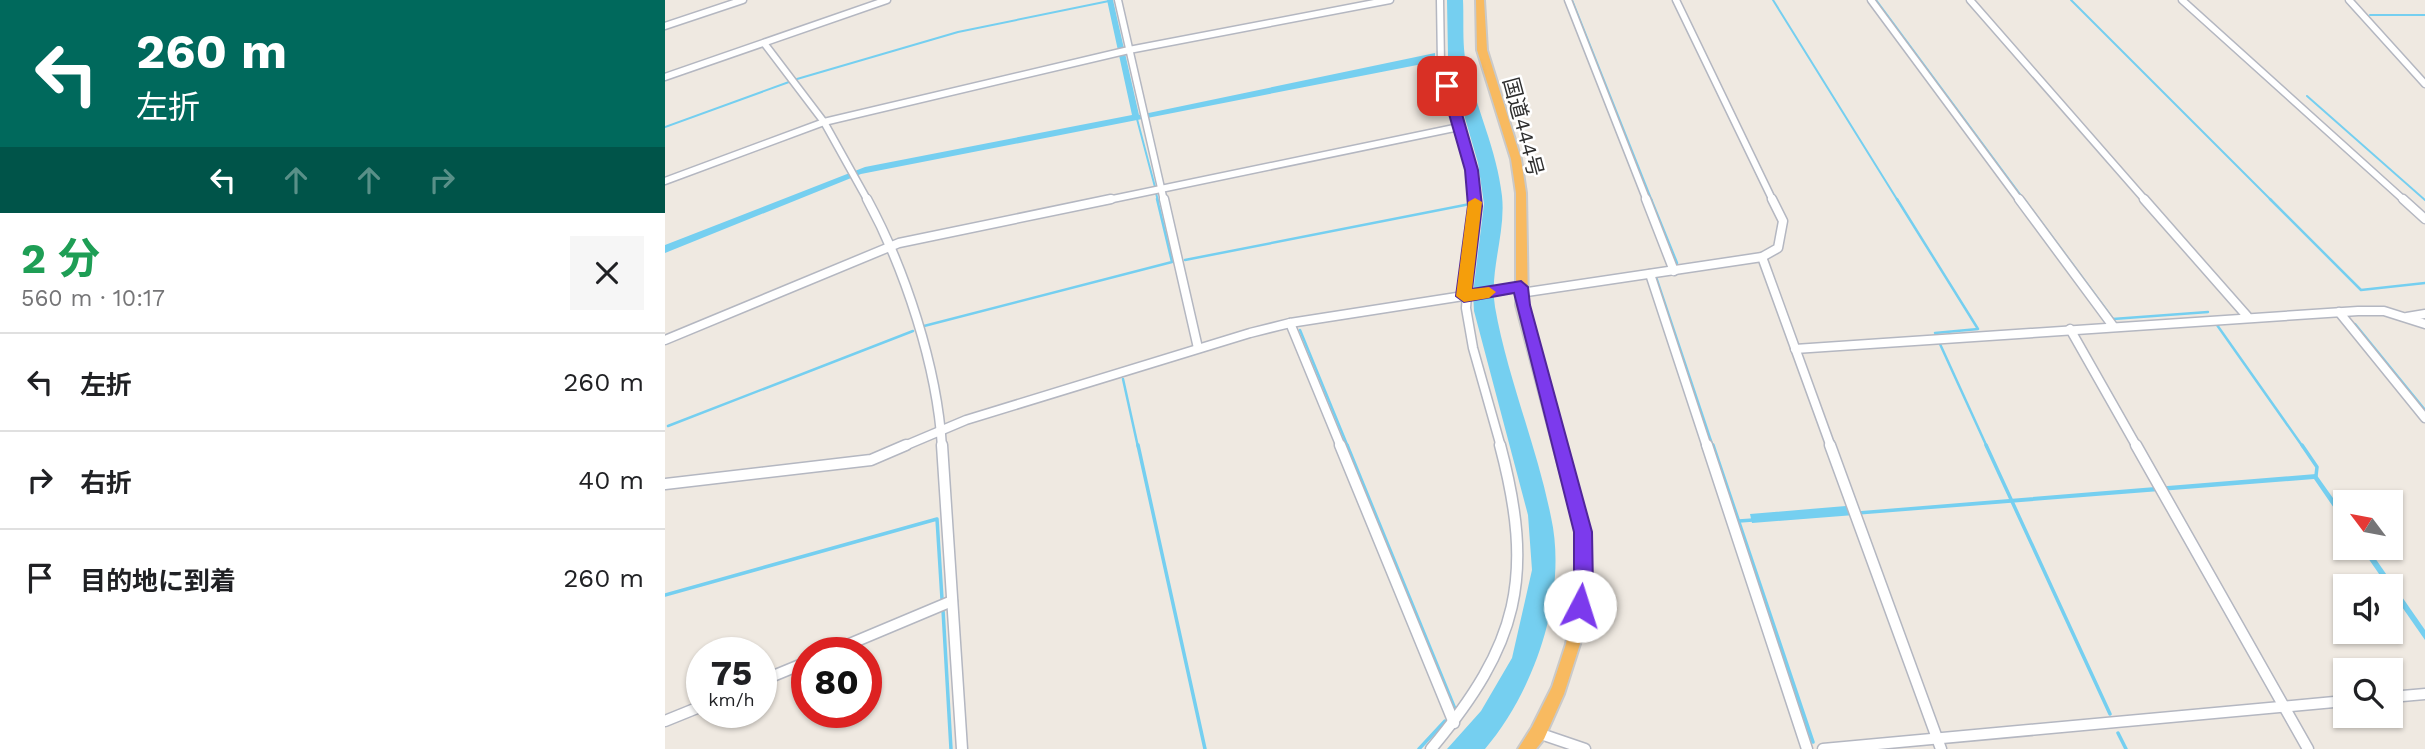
<!DOCTYPE html>
<html lang="ja">
<meta charset="utf-8">
<style>
:root{--surface:#fff;--page:#f6f6f6;--text:#202124;--muted:#757577;--line:#e0e0e0}
body{margin:0;font-family:"Work Sans","Noto Sans JP",sans-serif;background:var(--page);color:var(--text);height:100vh;display:flex;flex-direction:column;font-size:26px;white-space:nowrap}
*{box-sizing:border-box;margin:0}
p{font-size:23px;color:var(--muted)}
.icon{flex:none;width:38px;height:38px;fill:none;stroke:currentColor;stroke-width:2;stroke-linecap:round;stroke-linejoin:round}
.map{position:relative;flex:1;overflow:hidden}
.panel{display:flex;flex-direction:column;background:var(--surface);width:665px}
.panel>*{flex:none}
.hud{background:#00695c;color:#fff;overflow:hidden}
.needle{width:46px;rotate:302deg}
.buttons{position:absolute;left:1668px;top:490px;display:grid;gap:14px}
.buttons a{display:grid;place-items:center;width:70px;height:70px;border-radius:0px;background:var(--surface);box-shadow:0 2px 5px #0004;font-size:35px}
.speed{position:absolute;left:21px;top:637px;display:flex;gap:14px;font-size:35px;font-weight:700;text-align:center}
.speed>*{display:grid;place-content:center;width:91px;height:91px;border-radius:50%;background:var(--surface);box-shadow:0 2px 5px #0004;line-height:1}
.speed small{font-size:18px;font-weight:400}
.speed .limit{border:10px solid #d22;background:#fff;color:#111}
.pin{position:absolute;display:grid;place-items:center;width:60px;height:60px;color:#fff;margin:-30px;border-radius:14px;box-shadow:0 4px 10px #0006}
.me{position:absolute;width:77px;margin:-38px;rotate:5deg;stroke-linejoin:round;filter:drop-shadow(0 0 5px #0008)}
.turn{display:flex;align-items:center;gap:24px;height:147px;padding:0 21px;font-size:32px}
.turn .icon{width:91px;height:91px;stroke-width:2.5}
.turn b{display:block;font-size:49px;line-height:60px}
.lanes{display:flex;align-items:center;height:66px;padding:0 21px;background:#0003;justify-content:center;gap:35px;direction:ltr}
.lanes .off{opacity:.35}
.round{display:grid;place-items:center;flex:none;width:74px;height:74px;border-radius:0px;background:var(--page)}
.overview{display:flex;align-items:center;justify-content:space-between;height:119px;padding:0 21px}
h1{font-size:42px;font-weight:700;line-height:52px;color:#1e9e55}
ul{padding:0;list-style:none}
li{display:flex;align-items:center;gap:21px;height:98px;padding:0 21px;border-top:2px solid var(--line)}
li div{flex:1}
li b{display:block;font-size:26px}
li em{font-style:normal}
main{display:flex;flex:1;min-height:0}
.map>svg:first-child{display:block}
.water{fill:#75cff0}
.lines{fill:none;stroke-linecap:round;stroke-linejoin:round}
.stream-far2{stroke:#75cff0;stroke-width:2}
.stream-far1{stroke:#75cff0;stroke-width:2.5}
.stream{stroke:#75cff0;stroke-width:3.5}
.minor-far2-casing{stroke:#b4b7c1;stroke-width:9}
.minor-far1-casing{stroke:#b4b7c1;stroke-width:11}
.minor-casing{stroke:#b4b7c1;stroke-width:13}
.trunk-casing{stroke:#c9c9c9;stroke-width:4}
.minor-far2{stroke:#fff;stroke-width:6}
.minor-far1{stroke:#fff;stroke-width:8}
.minor{stroke:#fff;stroke-width:10}
.trunk{fill:#f8ba60;fill-rule:evenodd}
.route{fill:#7c3aed;stroke:#51269a;stroke-width:2}
.slow{fill:#f59e0b}
.labels{text-anchor:middle;stroke-width:5;stroke-linejoin:round;paint-order:stroke}
.street-label{font-size:21px;fill:#2e2e2e;stroke:#fff}
</style>
<main>
<section class="panel">
<div class="hud">
<div class="turn"><svg class="icon" aria-label="left" viewBox="0 0 24 24"><path d="M17 20v-9H6M10 6l-5 5 5 5"/></svg><div><b>260 m</b>左折</div></div>
<div class="lanes"><svg class="icon" aria-label="left" viewBox="0 0 24 24"><path d="M17 20v-9H6M10 6l-5 5 5 5"/></svg><svg class="icon off" aria-label="ahead" viewBox="0 0 24 24"><path d="M12 20V5M6 11l6-6 6 6"/></svg><svg class="icon off" aria-label="ahead" viewBox="0 0 24 24"><path d="M12 20V5M6 11l6-6 6 6"/></svg><svg class="icon off" aria-label="right" viewBox="0 0 24 24"><path d="M7 20v-9h11M14 6l5 5-5 5"/></svg></div>
</div>
<div class="overview"><div><h1>2 分</h1><p>560 m · 10:17</p></div><a class="round"><svg class="icon" aria-label="close" viewBox="0 0 24 24"><path d="M6 6l12 12M18 6L6 18"/></svg></a></div>
<ul>
<li><svg class="icon" aria-label="left" viewBox="0 0 24 24"><path d="M17 20v-9H6M10 6l-5 5 5 5"/></svg><div><b>左折</b></div><em>260 m</em></li>
<li><svg class="icon" aria-label="right" viewBox="0 0 24 24"><path d="M7 20v-9h11M14 6l5 5-5 5"/></svg><div><b>右折</b></div><em>40 m</em></li>
<li><svg class="icon" aria-label="arrive" viewBox="0 0 24 24"><path d="M6 21V4h12l-3 4 3 4H6"/></svg><div><b>目的地に到着</b></div><em>260 m</em></li>
</ul>
</section>
<div class="map">
<svg width="1760" height="749" viewBox="0 0 1760 749">
<rect width="100%" height="100%" fill="#efe9e1"/>
<g class="water">
<path d="M 442,0 L 448,0 L 474,115 L 770,53 L 770,56 L 783,56 L 782,0 L 798,0 C 799,20 797,44 801,63 C 811,108 832,150 837,196 C 841,233 824,271 830,307 C 842,376 872,447 886,517 C 903,594 870,690 820,749 L 782,749 L 816,711 L 847,658 L 867,570 L 863,515 L 809,311 L 808,293 L 819,204 L 813,163 L 783,59 L 196,174 L 0,253 L 0,245 L 200,167 L 467,115 Z"/>
<path d="M 1651,474 L 1680,515 L 1680,524 L 1649,479 L 1087,523 L 1085,514 L 1181,506 L 1184,512 Z"/>
<path d="M 1696,548 L 1703,548 L 1760,630 L 1760,640 Z"/>
</g>
<g class="lines">
<g class="stream-far2">
<path d="M 907,0 L 987,201"/>
<path d="M 1108,0 L 1233,201"/>
<path d="M 1211,0 L 1360,201"/>
<path d="M 1406,0 L 1607,201"/>
<path d="M 1705,15 L 1760,15"/>
<path d="M 0,74 L 27,65"/>
<path d="M 132,79 L 293,32 L 444,1"/>
<path d="M 1642,96 L 1760,200"/>
<path d="M 472,119 L 490,187"/>
<path d="M 0,127 L 124,82"/>
<path d="M 491,193 L 493,201"/>
</g>
<g class="stream-far1">
<path d="M 986,199 L 1012,263"/>
<path d="M 1232,199 L 1313,329 L 1270,333"/>
<path d="M 1359,199 L 1448,319 L 1543,312"/>
<path d="M 1605,199 L 1696,290 L 1760,283"/>
<path d="M 520,260 L 805,204"/>
<path d="M 991,277 L 1048,447"/>
<path d="M 1690,324 L 1760,410"/>
<path d="M 1552,325 L 1638,447"/>
<path d="M 259,326 L 507,262 L 492,199"/>
<path d="M 635,330 L 683,447"/>
<path d="M 1275,344 L 1322,447"/>
<path d="M 458,379 L 473,447"/>
<path d="M 3,426 L 248,331"/>
</g>
<g class="stream">
<path d="M 473,445 L 540,749"/>
<path d="M 682,445 L 790,709"/>
<path d="M 1048,445 L 1148,742"/>
<path d="M 1321,445 L 1445,714"/>
<path d="M 1637,445 L 1652,467 L 1651,476"/>
<path d="M 1074,521 L 1088,520"/>
<path d="M 0,595 L 272,519 L 277,599"/>
<path d="M 278,610 L 286,749"/>
<path d="M 1453,733 L 1461,749"/>
<path d="M 754,749 L 780,721"/>
</g>
<defs>
<g id="minor-far2">
<path d="M 453,0 L 499,201"/>
<path d="M 775,0 L 776,64 L 804,167 L 810,201"/>
<path d="M 903,0 L 982,201"/>
<path d="M 1011,0 L 1108,201"/>
<path d="M 1206,0 L 1355,201"/>
<path d="M 1305,0 L 1481,201"/>
<path d="M 1517,0 L 1740,201"/>
<path d="M 1684,0 L 1760,84"/>
<path d="M 0,26 L 78,0"/>
<path d="M 99,43 L 159,122 L 203,201"/>
<path d="M 0,77 L 222,0"/>
<path d="M 0,181 L 159,122 L 464,50 L 725,0"/>
<path d="M 438,201 L 794,127"/>
</g>
<g id="minor-far1">
<path d="M 202,199 C 240,269 272,366 277,447"/>
<path d="M 499,199 L 533,348"/>
<path d="M 809,199 L 801,308 L 808,348 L 836,447"/>
<path d="M 981,199 L 1009,271"/>
<path d="M 1354,199 L 1448,326"/>
<path d="M 1479,199 L 1582,316"/>
<path d="M 1738,199 L 1760,219"/>
<path d="M 1097,257 L 1166,447"/>
<path d="M 985,274 L 1042,447"/>
<path d="M 856,293 L 1097,257 L 1113,248 L 1118,221 L 1107,199"/>
<path d="M 1674,312 L 1760,418"/>
<path d="M 1742,317 L 1760,314"/>
<path d="M 625,323 L 676,447"/>
<path d="M 1405,329 L 1472,447"/>
<path d="M 0,340 L 234,243 L 446,199"/>
<path d="M 1130,349 L 1693,311 L 1719,311 L 1760,324"/>
<path d="M 237,447 L 301,420 L 585,333 L 625,323 L 856,287"/>
</g>
<g id="minor">
<path d="M 277,445 L 297,749"/>
<path d="M 675,445 L 789,723"/>
<path d="M 1042,445 L 1142,749"/>
<path d="M 1165,445 L 1276,749"/>
<path d="M 1471,445 L 1643,749"/>
<path d="M 0,484 L 206,460 L 241,445"/>
<path d="M 163,653 L 287,601"/>
<path d="M 96,681 L 142,662"/>
<path d="M 1726,697 L 1760,694"/>
<path d="M 0,721 L 37,706"/>
<path d="M 873,733 L 920,749"/>
<path d="M 766,749 C 854,644 870,577 835,445"/>
<path d="M 1158,749 L 1680,701"/>
</g>
<path id="trunk" d="M 811,0 L 819,0 L 822,50 L 856,159 L 861,193 L 863,305 L 925,532 L 926,588 L 915,644 L 899,694 L 879,739 L 871,749 L 853,749 L 867,727 L 887,687 L 901,644 L 912,588 L 911,532 L 851,305 L 851,193 L 846,159 L 812,50 Z"/>
</defs>
<use href="#minor-far2" class="minor-far2-casing"/>
<use href="#minor-far1" class="minor-far1-casing"/>
<use href="#minor" class="minor-casing"/>
<use href="#trunk" class="trunk-casing"/>
<use href="#minor-far2" class="minor-far2"/>
<use href="#minor-far1" class="minor-far1"/>
<use href="#minor" class="minor"/>
<use href="#trunk" class="trunk"/>
</g>
<path class="route" d="M 782,82 L 789,86 L 813,170 L 817,206 L 807,289 L 856,281 L 863,287 L 865,305 L 927,532 L 928,588 L 922,613 L 915,615 L 908,613 L 906,606 L 909,588 L 909,532 L 849,293 L 799,302 L 791,296 L 803,206 L 800,170 L 776,86 Z"/>
<path class="slow" d="M 810,198 L 817,202 L 807,289 L 824,287 L 831,292 L 824,298 L 799,302 L 791,296 L 803,202 Z"/>
<g class="labels">
<g class="street-label">
<text transform="translate(858 127) rotate(75)" y="7">国道444号</text>
</g>
</g>
</svg>
<div class="buttons">
<a><svg class="needle" viewBox="-14 -14 28 28"><path d="M0-13l5 13h-10z" fill="#e53935"/><path d="M0 13l5-13h-10z" fill="#757577"/></svg></a>
<a><svg class="icon" aria-label="sound" viewBox="0 0 24 24"><path d="M4 9h4l5-4v14l-5-4H4zM17 9q2 3 0 6"/></svg></a>
<a><svg class="icon" aria-label="search" viewBox="0 0 24 24"><circle cx="10" cy="10" r="6"/><path d="M15 15l6 6"/></svg></a>
</div>
<div class="speed"><div>75<small>km/h</small></div><div class="limit">80</div></div>
<div class="pin" style="left:782px;top:86px;background:#d93025"><svg class="icon" aria-label="arrive" viewBox="0 0 24 24"><path d="M6 21V4h12l-3 4 3 4H6"/></svg></div>
<svg class="me" style="left:915px;top:606px" viewBox="-20 -20 40 40"><circle r="19" fill="#fff"/><path d="M0-13L10 11 0 6-10 11z" fill="#7c3aed"/></svg>
</div>
</main>
